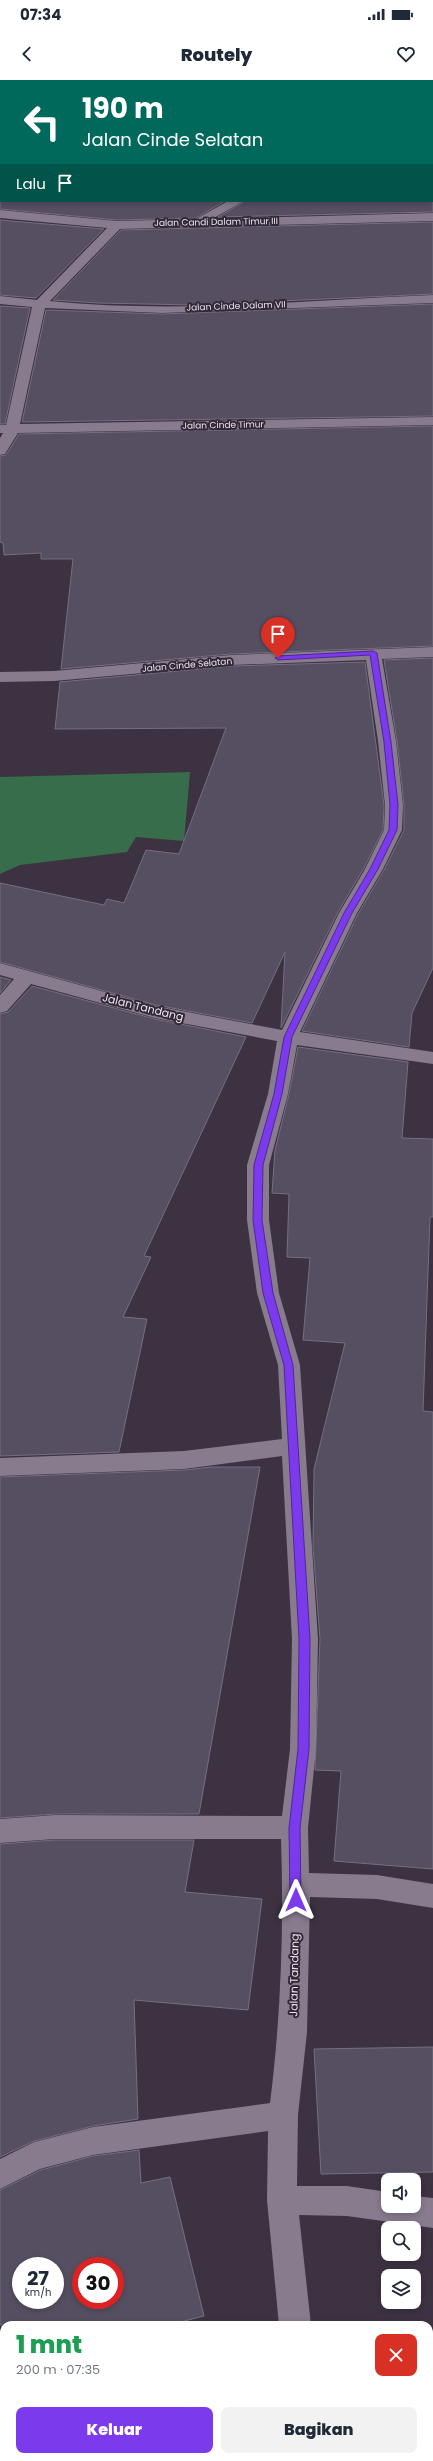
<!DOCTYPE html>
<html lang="id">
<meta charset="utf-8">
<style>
:root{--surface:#fff;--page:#f2f2f3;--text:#1f2937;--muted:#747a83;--accent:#7c3aed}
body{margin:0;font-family:Poppins,sans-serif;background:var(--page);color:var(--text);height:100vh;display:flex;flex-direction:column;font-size:15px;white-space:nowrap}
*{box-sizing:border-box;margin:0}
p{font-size:13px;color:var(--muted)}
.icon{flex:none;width:22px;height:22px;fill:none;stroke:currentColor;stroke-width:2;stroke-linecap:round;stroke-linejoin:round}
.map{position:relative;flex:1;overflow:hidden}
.sheet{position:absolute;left:0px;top:2241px;width:433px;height:140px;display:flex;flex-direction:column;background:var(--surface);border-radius:12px 12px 0 0;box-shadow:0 2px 6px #0003}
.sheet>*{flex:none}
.guide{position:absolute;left:0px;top:0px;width:433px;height:122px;box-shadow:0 2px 6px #0003;background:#00695c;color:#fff;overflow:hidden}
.fabs{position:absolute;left:381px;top:2093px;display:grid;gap:8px}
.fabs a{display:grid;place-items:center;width:40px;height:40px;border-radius:8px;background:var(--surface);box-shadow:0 2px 6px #0003;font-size:20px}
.speed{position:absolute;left:12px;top:2177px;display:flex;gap:8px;font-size:20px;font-weight:700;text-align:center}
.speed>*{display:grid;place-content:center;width:52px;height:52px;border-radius:50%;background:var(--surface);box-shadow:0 2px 6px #0003;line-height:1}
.speed small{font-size:10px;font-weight:400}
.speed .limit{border:6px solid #d22;background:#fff;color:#111}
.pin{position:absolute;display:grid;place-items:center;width:34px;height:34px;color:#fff;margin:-41px -17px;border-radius:50% 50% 50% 0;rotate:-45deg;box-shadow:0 0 4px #0007}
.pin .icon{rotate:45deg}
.me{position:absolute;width:44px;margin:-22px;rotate:0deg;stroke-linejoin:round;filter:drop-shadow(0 0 3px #0008)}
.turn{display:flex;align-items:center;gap:14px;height:84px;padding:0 16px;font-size:18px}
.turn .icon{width:52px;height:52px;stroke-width:2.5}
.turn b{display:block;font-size:28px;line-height:34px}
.then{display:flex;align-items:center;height:38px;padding:0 16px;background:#0003;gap:8px;font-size:15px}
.round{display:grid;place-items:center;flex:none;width:42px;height:42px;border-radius:8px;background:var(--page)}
.head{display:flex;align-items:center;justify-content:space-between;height:68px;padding:0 16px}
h1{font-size:24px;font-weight:800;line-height:30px;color:#1e9e55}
.cta{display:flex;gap:8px;margin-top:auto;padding:8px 16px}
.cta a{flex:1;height:46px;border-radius:8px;background:var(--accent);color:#fff;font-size:16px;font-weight:800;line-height:46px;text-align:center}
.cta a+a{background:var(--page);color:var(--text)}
.status{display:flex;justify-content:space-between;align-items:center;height:28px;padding:0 20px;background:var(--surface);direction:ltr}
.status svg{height:11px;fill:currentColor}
header{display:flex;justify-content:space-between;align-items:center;height:52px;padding:0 16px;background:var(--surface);font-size:18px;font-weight:800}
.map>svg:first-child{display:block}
.green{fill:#376d4b}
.building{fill:#554f61;stroke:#756f83;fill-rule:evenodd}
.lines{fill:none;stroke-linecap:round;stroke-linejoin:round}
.minor{fill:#877b8d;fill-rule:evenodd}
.route{fill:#7c3aed;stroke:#51269a}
.labels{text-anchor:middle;stroke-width:4;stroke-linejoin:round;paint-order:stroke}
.far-street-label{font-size:9px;fill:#ece5ef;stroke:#322837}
.street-label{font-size:11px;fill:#ece5ef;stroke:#322837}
</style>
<div class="status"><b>07:34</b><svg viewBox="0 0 49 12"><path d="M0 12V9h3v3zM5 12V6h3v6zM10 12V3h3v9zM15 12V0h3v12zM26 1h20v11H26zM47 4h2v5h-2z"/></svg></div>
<header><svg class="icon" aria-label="back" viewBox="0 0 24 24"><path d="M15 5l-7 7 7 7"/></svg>Routely<svg class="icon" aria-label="heart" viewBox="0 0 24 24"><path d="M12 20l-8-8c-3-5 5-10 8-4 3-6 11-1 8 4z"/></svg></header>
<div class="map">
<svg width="433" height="2381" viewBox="0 0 433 2381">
<rect width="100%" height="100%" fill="#3d3241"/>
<path class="green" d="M 190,692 L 184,761 L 136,757 L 127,772 L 20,785 L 0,794 L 0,697 Z"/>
<g class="building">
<path d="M 0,121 L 225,121 L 196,138 L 117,140 L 0,129 Z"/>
<path d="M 245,121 L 433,121 L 433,132 L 218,137 Z"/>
<path d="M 0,140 L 104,149 L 36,218 L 0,215 Z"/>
<path d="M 433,142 L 433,214 L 193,225 L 98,223 L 53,220 L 121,150 Z"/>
<path d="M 433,224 L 433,336 L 22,342 L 46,230 L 162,234 Z"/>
<path d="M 0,226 L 30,228 L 5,344 L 0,344 Z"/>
<path d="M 433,346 L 433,566 L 231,574 L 61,589 L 73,479 L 41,479 L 41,473 L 4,475 L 3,463 L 0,462 L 0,376 L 6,375 L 19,354 Z"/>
<path d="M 433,578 L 433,888 L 412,933 L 409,967 L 302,951 L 358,834 L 384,790 L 404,750 L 404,725 L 397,661 L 384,580 Z"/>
<path d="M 365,582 L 384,725 L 383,750 L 364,788 L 338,832 L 281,948 L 285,872 L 252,943 L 156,925 L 0,882 L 0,803 L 104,825 L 107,819 L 124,823 L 146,770 L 179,774 L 226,648 L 55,649 L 60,602 L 231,586 Z"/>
<path d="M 0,897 L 11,900 L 0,913 Z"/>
<path d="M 32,906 L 155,939 L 246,957 L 144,1176 L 151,1177 L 123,1237 L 147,1239 L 119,1372 L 0,1376 L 0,934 L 8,932 Z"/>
<path d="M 298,967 L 408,982 L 402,1058 L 433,1059 L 433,1137 L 430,1137 L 423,1331 L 433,1332 L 433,1789 L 334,1781 L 341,1691 L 315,1690 L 320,1559 L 313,1467 L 314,1389 L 345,1263 L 303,1260 L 310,1178 L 287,1177 L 289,1114 L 272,1113 L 275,1070 L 289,1014 Z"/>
<path d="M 211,1387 L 260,1387 L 199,1734 L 55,1734 L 0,1738 L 0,1397 L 184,1390 Z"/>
<path d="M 55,1760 L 194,1760 L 185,1812 L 262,1819 L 248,1930 L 134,1920 L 138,2039 L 93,2046 L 34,2061 L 0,2077 L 0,1764 Z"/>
<path d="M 433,1967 L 433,2092 L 321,2094 L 314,1969 Z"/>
<path d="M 139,2070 L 141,2103 L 170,2097 L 204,2236 L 169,2245 L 0,2245 L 0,2110 L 41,2090 L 93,2076 ZM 21,2186 L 55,2186 L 55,2220 L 21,2220 ZM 81,2186 L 115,2186 L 115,2220 L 81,2220 Z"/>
</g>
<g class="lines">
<g class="minor">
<rect x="432" y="44" width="1" height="6"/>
<rect x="0" y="49" width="1" height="8"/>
<path d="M 228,121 L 244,121 L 212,139 L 433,133 L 433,141 L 120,149 L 50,221 C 177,234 306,220 433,215 L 433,223 L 162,233 L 45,228 L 20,344 L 433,337 L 433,345 L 18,353 L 5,374 L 0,375 L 0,358 L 3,353 L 0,353 L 0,345 L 6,345 L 32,227 L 0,224 L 0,216 L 37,220 L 107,148 L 0,138 L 0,130 L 117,141 L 196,139 Z"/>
<path d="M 433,567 L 433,577 L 382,579 L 396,661 L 403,725 L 402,750 L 383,789 L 357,833 L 300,952 L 433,972 L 433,984 L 297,965 L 288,1014 L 269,1085 L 269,1140 L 279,1213 L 300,1285 L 318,1559 L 316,1669 L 308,1748 L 309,1793 L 377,1795 L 433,1804 L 433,1828 L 377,1819 L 310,1817 L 307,1952 L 298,2035 L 297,2106 L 347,2106 L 388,2112 L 388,2126 L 414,2126 L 414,2116 L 433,2118 L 433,2148 L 347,2136 L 299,2135 L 311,2245 L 279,2245 L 267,2120 L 268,2051 L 93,2075 L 40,2089 L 0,2109 L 0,2079 L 34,2062 L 93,2047 L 270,2023 C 281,1936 284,1848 281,1759 L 55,1759 L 0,1763 L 0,1739 L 55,1735 L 282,1736 L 290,1669 L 292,1559 L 282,1376 L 184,1389 L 0,1396 L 0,1378 L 184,1371 L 282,1359 L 278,1285 L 257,1213 L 247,1140 L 247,1085 L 268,1014 L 277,961 L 155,938 L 31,904 L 7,931 L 0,933 L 0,915 L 14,899 L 0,895 L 0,883 L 156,926 L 282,950 L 339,833 L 365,789 L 384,750 L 385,725 L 378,661 L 366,580 L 231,585 L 54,601 L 0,602 L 0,592 L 54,591 L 231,575 Z"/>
<path d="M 292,2377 L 324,2377 L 325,2381 L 293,2381 Z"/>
</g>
</g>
<path class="route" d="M 373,571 L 377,573 L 391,662 L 398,725 L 397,750 L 378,789 L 352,833 L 292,957 L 282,1014 L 263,1085 L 262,1140 L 273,1213 L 293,1285 L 310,1559 L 309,1669 L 300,1748 L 301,1820 L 296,1825 L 290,1820 L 289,1748 L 298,1669 L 299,1559 L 284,1285 L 263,1213 L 253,1140 L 254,1085 L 274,1014 L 284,957 L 344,833 L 370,789 L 389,750 L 390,725 L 384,662 L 370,575 L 278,580 L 275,578 L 278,576 Z"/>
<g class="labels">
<g class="far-street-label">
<text transform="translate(216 142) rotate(-1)" y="3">Jalan Candi Dalam Timur III</text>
<text transform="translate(236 226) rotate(-2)" y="3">Jalan Cinde Dalam VII</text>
<text transform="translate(223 345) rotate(-1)" y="3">Jalan Cinde Timur</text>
<text transform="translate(187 585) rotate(-5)" y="3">Jalan Cinde Selatan</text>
</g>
<g class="street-label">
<text transform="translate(143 927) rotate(14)" y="4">Jalan Tandang</text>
<text transform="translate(294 1895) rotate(-89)" y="4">Jalan Tandang</text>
</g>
</g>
</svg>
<div class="fabs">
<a><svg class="icon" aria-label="sound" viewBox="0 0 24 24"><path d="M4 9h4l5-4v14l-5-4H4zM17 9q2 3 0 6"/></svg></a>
<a><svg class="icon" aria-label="search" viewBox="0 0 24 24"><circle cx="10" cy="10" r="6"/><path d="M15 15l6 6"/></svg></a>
<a><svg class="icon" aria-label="layers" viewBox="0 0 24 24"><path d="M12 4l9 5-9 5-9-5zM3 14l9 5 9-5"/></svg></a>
</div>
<div class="speed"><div>27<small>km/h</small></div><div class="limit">30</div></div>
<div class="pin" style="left:278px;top:578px;background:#d93025"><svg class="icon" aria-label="arrive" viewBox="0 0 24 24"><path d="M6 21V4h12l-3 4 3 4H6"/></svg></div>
<svg class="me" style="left:296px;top:1820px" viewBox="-20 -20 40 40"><path d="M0-17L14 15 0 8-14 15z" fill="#7c3aed" stroke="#fff" stroke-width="4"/></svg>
<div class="guide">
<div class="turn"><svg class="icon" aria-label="left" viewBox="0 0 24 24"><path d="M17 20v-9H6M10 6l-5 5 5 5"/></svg><div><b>190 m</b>Jalan Cinde Selatan</div></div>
<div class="then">Lalu<svg class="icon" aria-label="arrive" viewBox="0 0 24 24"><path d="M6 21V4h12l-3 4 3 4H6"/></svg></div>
</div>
<section class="sheet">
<div class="head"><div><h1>1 mnt</h1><p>200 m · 07:35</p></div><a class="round" style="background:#d93025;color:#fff"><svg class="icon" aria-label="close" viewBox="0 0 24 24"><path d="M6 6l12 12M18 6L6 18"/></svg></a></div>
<div class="cta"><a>Keluar</a><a>Bagikan</a></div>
</section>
</div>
